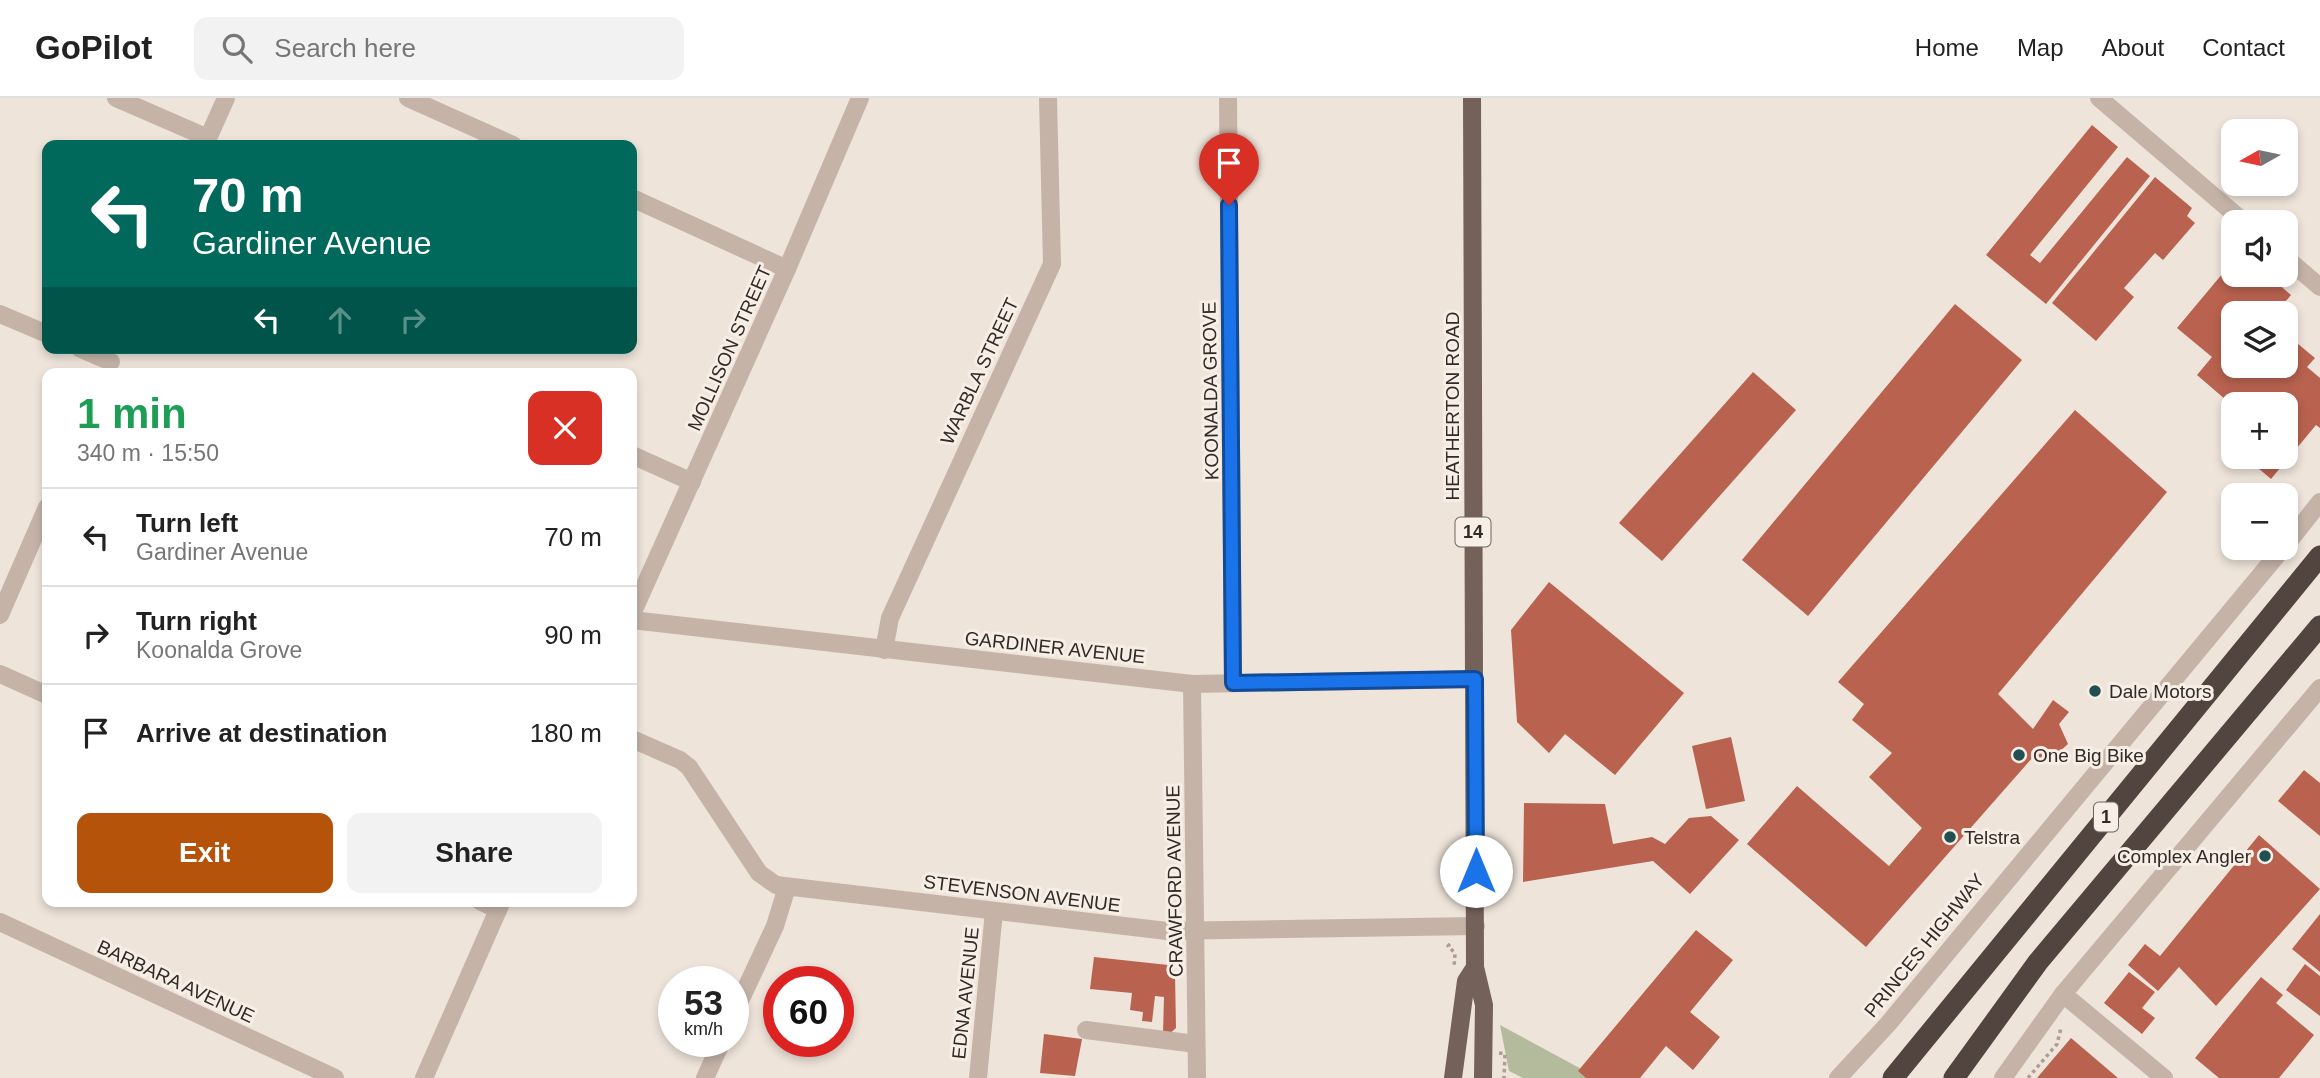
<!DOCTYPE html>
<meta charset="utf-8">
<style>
:root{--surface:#fff;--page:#f2f2f2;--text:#222;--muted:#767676;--line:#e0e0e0;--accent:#b45309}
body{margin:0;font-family:Arial,sans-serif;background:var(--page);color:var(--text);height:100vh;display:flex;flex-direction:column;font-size:26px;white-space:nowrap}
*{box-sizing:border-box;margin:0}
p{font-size:23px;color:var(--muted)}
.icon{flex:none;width:38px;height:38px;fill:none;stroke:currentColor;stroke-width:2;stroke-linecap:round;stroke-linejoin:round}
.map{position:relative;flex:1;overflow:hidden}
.panel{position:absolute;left:42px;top:270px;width:595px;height:539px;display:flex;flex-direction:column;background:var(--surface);border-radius:14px;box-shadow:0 4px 10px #0003}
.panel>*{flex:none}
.guide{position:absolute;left:42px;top:42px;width:595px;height:214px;border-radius:14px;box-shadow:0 4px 10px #0003;background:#00695c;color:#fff;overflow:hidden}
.needle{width:46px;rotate:261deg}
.buttons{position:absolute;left:2221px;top:21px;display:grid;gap:14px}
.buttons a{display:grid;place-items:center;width:77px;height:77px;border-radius:14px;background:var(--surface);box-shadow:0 4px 10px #0003;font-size:35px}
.speed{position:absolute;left:658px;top:868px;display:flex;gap:14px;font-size:35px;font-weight:700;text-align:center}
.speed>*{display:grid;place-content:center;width:91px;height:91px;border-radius:50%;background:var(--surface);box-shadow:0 4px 10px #0003;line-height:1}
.speed small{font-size:18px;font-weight:400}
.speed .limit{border:10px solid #d22;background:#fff;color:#111}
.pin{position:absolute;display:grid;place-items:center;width:60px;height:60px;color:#fff;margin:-72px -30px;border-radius:50% 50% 50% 0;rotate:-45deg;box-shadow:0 0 7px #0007}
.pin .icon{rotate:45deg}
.me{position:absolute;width:77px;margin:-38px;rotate:0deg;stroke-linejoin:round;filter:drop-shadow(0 0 5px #0008)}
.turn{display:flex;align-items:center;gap:24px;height:147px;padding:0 35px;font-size:32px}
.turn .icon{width:91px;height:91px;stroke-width:2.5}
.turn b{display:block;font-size:49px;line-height:60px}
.lanes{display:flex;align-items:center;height:66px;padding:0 35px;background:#0003;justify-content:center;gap:35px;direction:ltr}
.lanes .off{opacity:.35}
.round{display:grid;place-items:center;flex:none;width:74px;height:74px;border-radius:14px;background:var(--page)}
.overview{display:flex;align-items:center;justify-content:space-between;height:119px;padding:0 35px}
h1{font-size:42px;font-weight:700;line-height:52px;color:#1e9e55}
.button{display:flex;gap:14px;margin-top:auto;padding:14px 35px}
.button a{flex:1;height:80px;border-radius:14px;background:var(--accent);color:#fff;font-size:28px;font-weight:700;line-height:80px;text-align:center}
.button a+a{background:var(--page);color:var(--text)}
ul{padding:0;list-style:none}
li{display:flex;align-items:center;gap:21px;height:98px;padding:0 35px;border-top:2px solid var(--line)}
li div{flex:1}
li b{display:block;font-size:26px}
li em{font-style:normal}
header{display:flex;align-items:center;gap:42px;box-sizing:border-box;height:98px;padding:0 35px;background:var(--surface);border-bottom:2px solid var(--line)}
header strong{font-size:33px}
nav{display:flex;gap:38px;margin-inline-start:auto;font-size:24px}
.search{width:490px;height:63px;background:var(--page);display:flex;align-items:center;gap:18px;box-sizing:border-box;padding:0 24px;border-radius:14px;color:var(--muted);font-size:26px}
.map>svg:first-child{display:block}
.green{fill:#b3bb9c}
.building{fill:#b8624f}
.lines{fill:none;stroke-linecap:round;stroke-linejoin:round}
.path{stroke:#b09d92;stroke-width:3.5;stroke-dasharray:3.5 3.5;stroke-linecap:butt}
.minor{stroke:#c5b3a8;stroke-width:18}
.major{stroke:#73615a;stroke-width:18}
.highway{stroke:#52443f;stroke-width:21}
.route-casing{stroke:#114b97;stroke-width:18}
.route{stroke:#1a73e8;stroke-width:12}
.poi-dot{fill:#224f4f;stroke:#f7eee6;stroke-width:2.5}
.labels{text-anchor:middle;stroke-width:6;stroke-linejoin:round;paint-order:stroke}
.shield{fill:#f7eee6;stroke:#6d6560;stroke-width:2}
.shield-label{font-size:18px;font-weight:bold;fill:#322a27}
.street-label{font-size:19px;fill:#322a27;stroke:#f7eee6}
.poi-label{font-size:19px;fill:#322a27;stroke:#f7eee6;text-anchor:start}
</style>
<header>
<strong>GoPilot</strong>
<div class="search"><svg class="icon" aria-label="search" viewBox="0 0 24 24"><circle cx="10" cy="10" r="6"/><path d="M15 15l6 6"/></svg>Search here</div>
<nav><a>Home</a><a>Map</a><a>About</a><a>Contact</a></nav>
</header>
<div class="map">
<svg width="2320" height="980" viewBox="0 0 2320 980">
<rect width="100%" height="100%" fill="#eee4da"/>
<path class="green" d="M 1500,927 L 1598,980 L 1523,980 L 1509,973 Z"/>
<g class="building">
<path d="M 2092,27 L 2118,49 L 2030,157 L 2040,165 L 2127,59 L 2150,78 L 2046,206 L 1986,157 Z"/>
<path d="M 2155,79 L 2192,110 L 2187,118 L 2195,125 L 2163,162 L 2155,155 L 2124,190 L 2134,199 L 2096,243 L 2052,205 Z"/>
<path d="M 2233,163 L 2233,177 L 2268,177 L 2291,197 L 2276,215 L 2233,215 L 2233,268 L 2286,268 L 2286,236 L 2315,260 L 2307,269 L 2320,280 L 2320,330 L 2316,327 L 2271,381 L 2245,359 L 2286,359 L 2286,306 L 2233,306 L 2233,308 L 2197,277 L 2212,259 L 2177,230 Z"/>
<path d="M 1955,206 L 2022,262 L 1808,518 L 1742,462 Z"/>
<path d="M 1753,274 L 1796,312 L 1662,463 L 1619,425 Z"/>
<path d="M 2075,312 L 2167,394 L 1998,596 L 2033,631 L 2053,602 L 2069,614 L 2059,626 L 2068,646 L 2051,661 L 2033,659 L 1866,849 L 1747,746 L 1797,688 L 1889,768 L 1922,730 L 1869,679 L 1892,655 L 1852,622 L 1864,606 L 1838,584 Z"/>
<path d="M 1549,484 L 1684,595 L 1615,677 L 1565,636 L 1549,655 L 1517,624 L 1511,532 Z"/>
<path d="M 1731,639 L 1745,703 L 1706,711 L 1692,648 Z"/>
<path d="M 2304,672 L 2320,685 L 2320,738 L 2278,703 Z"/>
<path d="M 1524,705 L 1605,706 L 1613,746 L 1652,739 L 1665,746 L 1689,720 L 1711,718 L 1739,742 L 1690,796 L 1653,763 L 1523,784 Z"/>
<path d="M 2259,737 L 2320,791 L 2216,908 L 2179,869 L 2158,893 L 2128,867 L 2145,846 L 2160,858 Z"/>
<path d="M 2320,816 L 2320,874 L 2292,851 Z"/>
<path d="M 1696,832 L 1733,862 L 1690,914 L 1720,939 L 1693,972 L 1666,948 L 1640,980 L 1586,980 L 1578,973 Z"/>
<path d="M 1094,859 L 1168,867 L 1175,876 L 1176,930 L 1168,937 L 1163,936 L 1164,899 L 1155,898 L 1152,924 L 1142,923 L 1143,914 L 1130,912 L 1132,895 L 1090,891 Z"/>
<path d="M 2305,866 L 2320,878 L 2320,918 L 2286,892 Z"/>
<path d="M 2129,874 L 2155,894 L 2142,910 L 2155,920 L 2142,936 L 2104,905 Z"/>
<path d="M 2261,879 L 2283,897 L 2276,905 L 2314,937 L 2279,980 L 2219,980 L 2195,960 Z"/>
<path d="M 1044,936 L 1082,941 L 1075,978 L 1040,975 Z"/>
<path d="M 2071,940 L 2118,980 L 2037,980 Z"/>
</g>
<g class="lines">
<g class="path">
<path d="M 1450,846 L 1448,848 L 1455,855 L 1454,870"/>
<path d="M 1499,955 L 1505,956 L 1504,980"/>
<path d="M 2028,980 L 2057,946 L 2061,930"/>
</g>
<g class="minor">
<path d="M 116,0 L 208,40"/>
<path d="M 408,0 L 513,47"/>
<path d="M 1228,0 L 1233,585"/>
<path d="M 2099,0 L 2244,124"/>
<path d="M 205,47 L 226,0"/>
<path d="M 632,100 L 787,171"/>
<path d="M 2286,160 L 2320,189"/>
<path d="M 0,216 L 47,236"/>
<path d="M 79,250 L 111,264"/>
<path d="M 632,357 L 692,384"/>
<path d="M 2286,447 L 2320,404"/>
<path d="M 632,516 L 787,171 L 860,0"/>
<path d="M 0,517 L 47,409"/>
<path d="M 632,522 L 1192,586 L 1475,581"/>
<path d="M 884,552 L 890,520 L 1052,166 L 1048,0"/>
<path d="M 0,576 L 47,597"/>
<path d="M 1192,586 L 1197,980"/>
<path d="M 632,641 L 680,662 L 689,669 L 759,775 L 776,787 L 1167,833 L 1476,828"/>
<path d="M 480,803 L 498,812"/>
<path d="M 0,824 L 335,980"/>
<path d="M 2063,896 L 2164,980"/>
<path d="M 733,918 L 775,828 L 787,789"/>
<path d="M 1086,932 L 1196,946"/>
<path d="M 424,980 L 502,803"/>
<path d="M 705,980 L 722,943"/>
<path d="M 978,980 L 994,813"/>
<path d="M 1838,980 L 1888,926 L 2283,450"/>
<path d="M 2003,980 L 2063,896 L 2320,590"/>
</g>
<g class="major">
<path d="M 1472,0 L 1475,869 L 1484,907 L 1483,980"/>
<path d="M 1453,980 L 1466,883 L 1475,869"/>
</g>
<g class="highway">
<path d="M 1893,980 L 2320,458"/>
<path d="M 1954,980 L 2038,864 L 2320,528"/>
</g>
</g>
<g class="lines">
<defs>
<path id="route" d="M 1229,107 L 1233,585 L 1475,581 L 1476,773"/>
</defs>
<use href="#route" class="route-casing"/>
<use href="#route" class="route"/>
</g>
<g class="poi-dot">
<circle cx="2095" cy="593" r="7"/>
<circle cx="2019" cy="657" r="7"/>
<circle cx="1950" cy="739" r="7"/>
<circle cx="2265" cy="758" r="7"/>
</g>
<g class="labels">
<g class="shield">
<rect x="1455.5" y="419.5" width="35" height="29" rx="5"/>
<rect x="2094" y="704.5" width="24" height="29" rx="5"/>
</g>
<g class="shield-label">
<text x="1473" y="440">14</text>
<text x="2106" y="725">1</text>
</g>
<g class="street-label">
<text transform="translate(729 250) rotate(-66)" y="7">MOLLISON STREET</text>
<text transform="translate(979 273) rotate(-65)" y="7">WARBLA STREET</text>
<text transform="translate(1210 293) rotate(-91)" y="7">KOONALDA GROVE</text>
<text transform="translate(1452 308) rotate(-90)" y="7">HEATHERTON ROAD</text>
<text transform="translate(1055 549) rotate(6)" y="7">GARDINER AVENUE</text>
<text transform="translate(1174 783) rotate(-91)" y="7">CRAWFORD AVENUE</text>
<text transform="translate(1022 795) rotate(7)" y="7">STEVENSON AVENUE</text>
<text transform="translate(1924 847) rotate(-51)" y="7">PRINCES HIGHWAY</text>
<text transform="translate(176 883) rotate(25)" y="7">BARBARA AVENUE</text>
<text transform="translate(965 895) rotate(-84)" y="7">EDNA AVENUE</text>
</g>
<g class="poi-label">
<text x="2109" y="600">Dale Motors</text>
<text x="2033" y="664">One Big Bike</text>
<text x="1964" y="746">Telstra</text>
<text x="2251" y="765" text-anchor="end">Complex Angler</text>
</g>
</g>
</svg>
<div class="buttons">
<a><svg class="needle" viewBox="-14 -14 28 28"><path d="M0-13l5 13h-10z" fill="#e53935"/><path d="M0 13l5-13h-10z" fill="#767676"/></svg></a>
<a><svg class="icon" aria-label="sound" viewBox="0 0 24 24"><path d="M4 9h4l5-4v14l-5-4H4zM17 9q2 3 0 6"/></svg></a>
<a><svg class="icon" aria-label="layers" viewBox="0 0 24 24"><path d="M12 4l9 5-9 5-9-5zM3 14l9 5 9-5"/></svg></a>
<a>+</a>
<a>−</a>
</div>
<div class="speed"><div>53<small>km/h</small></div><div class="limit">60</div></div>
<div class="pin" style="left:1229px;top:107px;background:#d93025"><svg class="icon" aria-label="arrive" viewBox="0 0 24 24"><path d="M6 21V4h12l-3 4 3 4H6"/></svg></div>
<svg class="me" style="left:1476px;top:773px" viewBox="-20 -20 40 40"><circle r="19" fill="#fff"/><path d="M0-13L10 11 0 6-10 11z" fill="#1a73e8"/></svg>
<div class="guide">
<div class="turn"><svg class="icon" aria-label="left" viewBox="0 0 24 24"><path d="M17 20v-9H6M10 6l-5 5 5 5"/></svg><div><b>70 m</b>Gardiner Avenue</div></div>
<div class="lanes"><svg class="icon" aria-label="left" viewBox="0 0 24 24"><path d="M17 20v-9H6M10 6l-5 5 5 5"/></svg><svg class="icon off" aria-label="ahead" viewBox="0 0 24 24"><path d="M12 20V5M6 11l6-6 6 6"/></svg><svg class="icon off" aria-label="right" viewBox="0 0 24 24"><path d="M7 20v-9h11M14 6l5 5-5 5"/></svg></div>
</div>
<section class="panel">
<div class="overview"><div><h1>1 min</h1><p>340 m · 15:50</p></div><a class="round" style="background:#d93025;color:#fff"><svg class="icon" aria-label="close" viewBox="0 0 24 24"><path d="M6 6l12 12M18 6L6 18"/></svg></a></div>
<ul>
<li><svg class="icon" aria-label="left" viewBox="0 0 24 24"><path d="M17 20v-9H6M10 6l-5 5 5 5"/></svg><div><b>Turn left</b><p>Gardiner Avenue</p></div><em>70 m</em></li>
<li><svg class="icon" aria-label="right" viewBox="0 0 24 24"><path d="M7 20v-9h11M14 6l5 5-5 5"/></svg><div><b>Turn right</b><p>Koonalda Grove</p></div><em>90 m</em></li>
<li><svg class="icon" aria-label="arrive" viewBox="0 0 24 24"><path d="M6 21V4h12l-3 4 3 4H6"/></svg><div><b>Arrive at destination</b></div><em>180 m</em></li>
</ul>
<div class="button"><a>Exit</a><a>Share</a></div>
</section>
</div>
